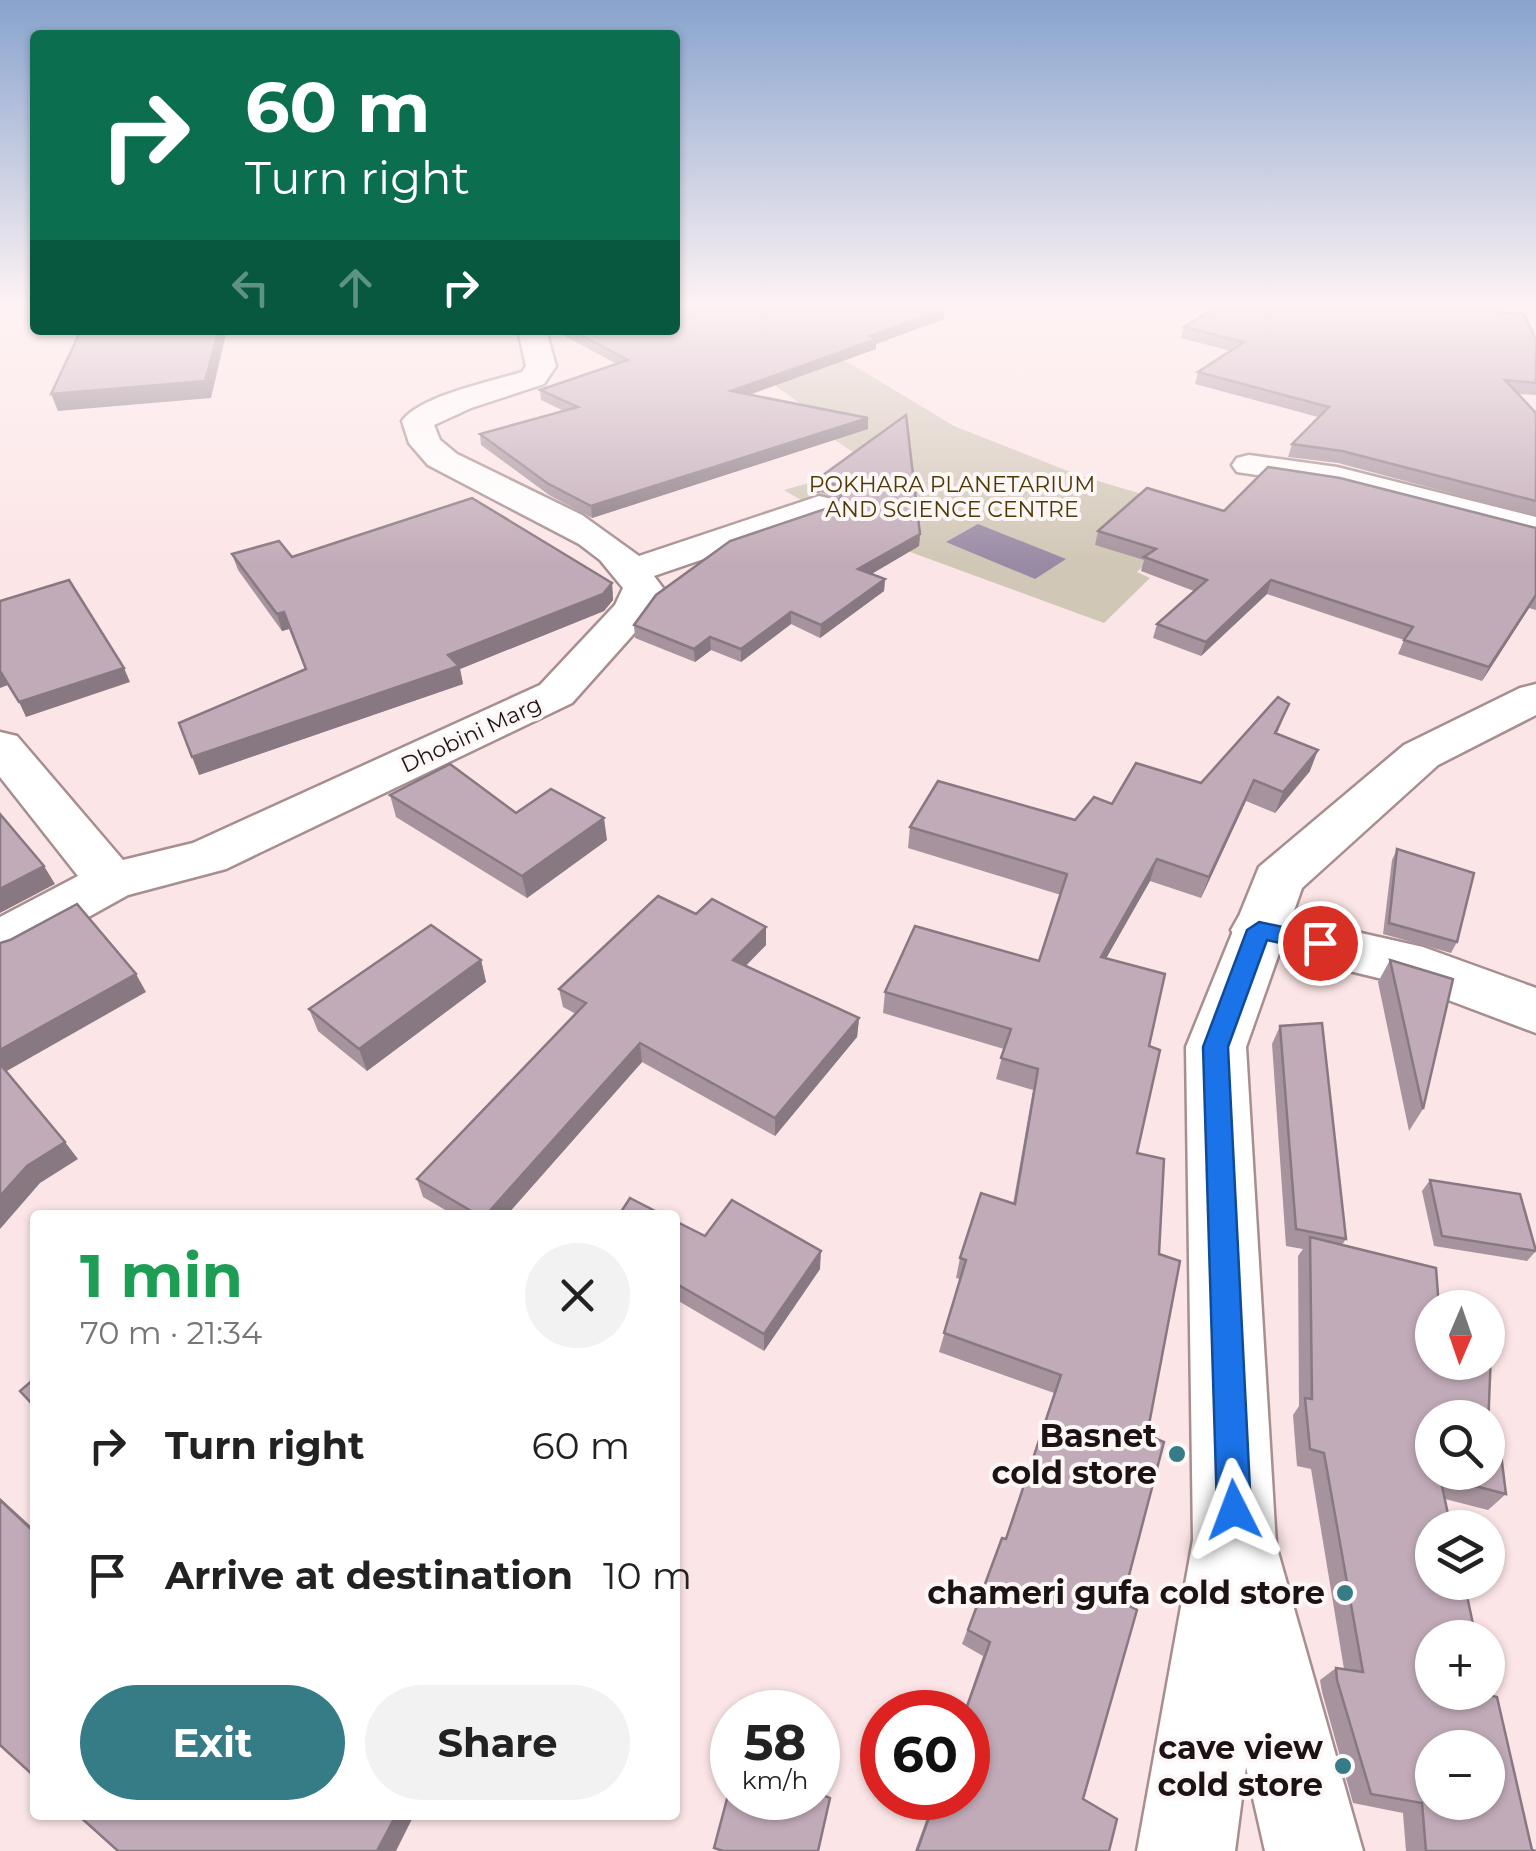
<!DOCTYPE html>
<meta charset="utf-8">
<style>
:root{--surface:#fff;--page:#f2f2f2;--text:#222;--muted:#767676;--accent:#357c87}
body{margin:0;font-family:Montserrat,sans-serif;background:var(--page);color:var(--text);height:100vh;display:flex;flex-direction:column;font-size:38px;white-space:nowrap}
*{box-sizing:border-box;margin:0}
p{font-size:32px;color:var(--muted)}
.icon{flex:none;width:55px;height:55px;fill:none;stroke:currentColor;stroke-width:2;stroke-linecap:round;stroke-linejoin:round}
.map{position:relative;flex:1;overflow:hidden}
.sheet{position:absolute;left:30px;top:1210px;width:650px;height:610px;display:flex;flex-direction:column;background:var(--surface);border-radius:10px;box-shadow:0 2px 8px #0004}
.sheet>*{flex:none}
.guide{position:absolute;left:30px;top:30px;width:650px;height:305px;border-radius:10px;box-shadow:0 2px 8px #0004;background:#0b6e4f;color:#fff;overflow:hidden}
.needle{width:65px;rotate:182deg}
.fabs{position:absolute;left:1415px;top:1290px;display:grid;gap:20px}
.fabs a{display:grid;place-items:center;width:90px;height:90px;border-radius:50%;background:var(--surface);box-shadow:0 2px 8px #0004;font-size:50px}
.speed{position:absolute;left:710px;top:1690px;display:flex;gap:20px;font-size:50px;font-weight:700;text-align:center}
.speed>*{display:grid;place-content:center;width:130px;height:130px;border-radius:50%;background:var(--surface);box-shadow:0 2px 8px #0004;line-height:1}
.speed small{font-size:25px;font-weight:400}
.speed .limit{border:15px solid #d22;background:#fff;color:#111}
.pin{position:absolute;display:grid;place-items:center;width:85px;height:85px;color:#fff;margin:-42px;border:5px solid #fff;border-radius:50%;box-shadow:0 2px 10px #0007}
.me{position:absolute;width:110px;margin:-55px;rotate:357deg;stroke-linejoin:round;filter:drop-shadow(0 0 8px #0008)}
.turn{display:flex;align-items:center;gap:35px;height:210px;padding:0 50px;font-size:45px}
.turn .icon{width:130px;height:130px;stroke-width:2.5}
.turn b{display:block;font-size:70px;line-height:85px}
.lanes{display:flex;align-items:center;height:95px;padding:0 50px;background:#0003;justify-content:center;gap:50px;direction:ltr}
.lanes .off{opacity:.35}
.round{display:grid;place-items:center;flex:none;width:105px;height:105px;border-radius:52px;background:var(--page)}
.summary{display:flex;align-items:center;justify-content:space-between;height:170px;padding:0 50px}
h1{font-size:60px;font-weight:700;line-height:75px;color:#1e9e55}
.cta{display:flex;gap:20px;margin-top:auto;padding:20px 50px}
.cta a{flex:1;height:115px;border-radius:60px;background:var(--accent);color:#fff;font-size:40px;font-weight:700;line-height:115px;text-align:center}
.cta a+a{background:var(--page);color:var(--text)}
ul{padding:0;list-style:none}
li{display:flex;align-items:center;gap:30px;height:130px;padding:0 50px}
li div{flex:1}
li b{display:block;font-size:38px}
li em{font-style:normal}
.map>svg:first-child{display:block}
.green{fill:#d0c7b6}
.water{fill:#988aa4}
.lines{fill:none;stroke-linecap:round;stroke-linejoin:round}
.minor-casing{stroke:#a78e8f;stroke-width:5}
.major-casing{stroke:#a78e8f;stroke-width:5}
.minor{fill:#fff;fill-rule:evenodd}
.major{fill:#fff;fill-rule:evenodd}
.wall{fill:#a6939e}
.shaded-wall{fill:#877881}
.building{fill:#c1abb8;stroke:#877881;stroke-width:2.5;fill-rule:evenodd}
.route{fill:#1a73e8;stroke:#114b97;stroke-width:2.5}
.poi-dot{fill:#357c87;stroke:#fdf7f7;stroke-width:4}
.labels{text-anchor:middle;stroke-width:8;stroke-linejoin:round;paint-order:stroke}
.far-park-label{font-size:22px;fill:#4f3802;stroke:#fdf7f7}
.far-street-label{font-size:22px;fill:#1d1314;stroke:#fdf7f7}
.near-poi-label{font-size:32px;font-weight:bold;fill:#1d1314;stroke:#fdf7f7;text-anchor:end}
</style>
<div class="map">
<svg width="1536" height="1851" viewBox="0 0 1536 1851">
<rect width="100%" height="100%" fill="#fce5e6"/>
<path class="green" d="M 831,352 L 954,426 L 1078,475 L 1202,512 L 1137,572 L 1150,578 L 1104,623 L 853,531 L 784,490 L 873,465 L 830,437 L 802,405 L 754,370 Z"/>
<path class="water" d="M 978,524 L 1066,559 L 1035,579 L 946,542 Z"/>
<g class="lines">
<defs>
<g id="minor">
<path d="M 518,330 L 546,330 L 556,366 L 544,384 L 471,408 L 434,425 L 440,440 L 457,454 L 582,515 L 639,556 L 819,496 L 832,499 L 837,507 L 832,515 L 654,576 L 663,588 L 647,619 L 572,703 L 226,869 L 128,895 L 20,955 L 0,961 L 0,917 L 78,876 L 0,777 L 0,732 L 17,736 L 123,860 L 193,843 L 540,685 L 615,605 L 623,588 L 600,560 L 579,544 L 428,465 L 409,443 L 402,421 C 419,396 493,381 522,372 L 526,366 Z"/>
<path d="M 1249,455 L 1337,467 L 1536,517 L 1536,539 L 1336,487 L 1237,472 L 1232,465 L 1237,458 Z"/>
<path d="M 1259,910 L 1423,947 L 1536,988 L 1536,1033 L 1411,986 L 1239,944 L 1231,930 L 1239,916 Z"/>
</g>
<path id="major" d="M 1536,684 L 1536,715 L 1438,765 L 1302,888 L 1246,1047 L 1276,1545 L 1363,1851 L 1265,1851 L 1246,1767 L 1235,1851 L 1137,1851 L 1193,1540 L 1186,1047 L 1259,867 L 1404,745 L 1520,688 Z"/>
</defs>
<use href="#minor" class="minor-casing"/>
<use href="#major" class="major-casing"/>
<use href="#minor" class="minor"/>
<use href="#major" class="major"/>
</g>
<g class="wall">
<path d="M 1501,312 L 1536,340 L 1536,395 L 1518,394 L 1536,413 L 1536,516 L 1338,463 L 1288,457 L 1292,444 L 1318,417 L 1195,384 L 1198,372 L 1231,351 L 1181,338 L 1184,327 Z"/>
<path d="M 944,319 L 876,344 L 876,349 L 749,395 L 868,429 L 592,518 L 549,495 L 481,445 L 480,434 L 564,411 L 541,400 L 540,390 L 617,364 L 553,330 L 675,330 Z"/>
<path d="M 906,415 L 920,534 L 919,546 L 871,574 L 885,579 L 884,591 L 820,638 L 791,624 L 741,662 L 711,650 L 695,662 L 635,638 L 634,625 L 834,506 L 837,502 L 835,497 L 820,492 L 811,495 L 812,483 Z"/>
<path d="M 1224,511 L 1536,528 L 1536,610 L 1529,608 L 1482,681 L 1398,654 L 1404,640 L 1267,594 L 1201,656 L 1153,638 L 1157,624 L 1194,591 L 1141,571 L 1144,560 L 1095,545 L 1098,531 Z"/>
<path d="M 232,554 L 612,583 L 613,600 L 604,611 L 460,669 L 463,684 L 199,775 L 305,669 L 289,629 L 282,631 L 238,570 Z"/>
<path d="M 1289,704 L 1277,734 L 1310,771 L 1275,813 L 1246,801 L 1201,898 L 1150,881 L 1106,958 L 1149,1046 L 1137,1153 L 1147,1435 L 1122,1602 L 1083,1799 L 1109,1851 L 915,1851 L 934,1798 L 968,1798 L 968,1712 L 964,1712 L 983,1656 L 962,1644 L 1002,1538 L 1005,1539 L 1054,1393 L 939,1352 L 960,1279 L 956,1278 L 960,1258 L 1013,1204 L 1033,1090 L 996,1079 L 1004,1049 L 883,1013 L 885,992 L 1039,961 L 1061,895 L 908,848 L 910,827 L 1075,820 L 1112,804 L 1201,783 Z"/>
<path d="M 390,795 L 607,840 L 527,898 L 396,817 Z"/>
<path d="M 1397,849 L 1457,942 L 1451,953 L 1383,934 L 1392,860 Z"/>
<path d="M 696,914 L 766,927 L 766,945 L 746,966 L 859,1018 L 857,1037 L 775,1136 L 642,1062 L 507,1215 L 454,1215 L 423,1197 L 417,1179 L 576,1014 L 563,1007 L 559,989 Z"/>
<path d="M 481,960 L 486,982 L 367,1071 L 318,1031 L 309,1009 Z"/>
<path d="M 1390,960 L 1423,1109 L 1409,1131 L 1378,982 Z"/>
<path d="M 1280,1026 L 1346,1239 L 1342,1245 L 1432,1418 L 1506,1494 L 1488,1510 L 1445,1499 L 1432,1638 L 1532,1850 L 1536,1851 L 1406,1851 L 1403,1813 L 1353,1803 L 1322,1692 L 1320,1680 L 1336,1668 L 1344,1669 L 1311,1469 L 1297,1466 L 1293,1415 L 1299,1406 L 1298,1256 L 1303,1249 L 1286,1246 L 1272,1044 Z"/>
<path d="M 1430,1180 L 1536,1251 L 1527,1261 L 1434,1246 L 1422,1191 Z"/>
<path d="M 675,1221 L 705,1236 L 820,1269 L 764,1351 L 675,1299 Z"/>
</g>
<g class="shaded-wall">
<path d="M 945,310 L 944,319 L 876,344 L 876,349 L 731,401 L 731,391 L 870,336 Z"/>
<path d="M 219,330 L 227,330 L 211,398 L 58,411 L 51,394 Z"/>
<path d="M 868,418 L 868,429 L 592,518 L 591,506 Z"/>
<path d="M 820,480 L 820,492 L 811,495 L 812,483 Z"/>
<path d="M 920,534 L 919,546 L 858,582 L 858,569 Z"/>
<path d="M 885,579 L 884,591 L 820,638 L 821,625 Z"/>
<path d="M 1271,580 L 1267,594 L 1201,656 L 1206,642 Z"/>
<path d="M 612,583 L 613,600 L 604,611 L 460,669 L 463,684 L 199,775 L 192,757 L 448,655 Z"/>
<path d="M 1536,595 L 1529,608 L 1482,681 L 1489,667 Z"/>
<path d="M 284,612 L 289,629 L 282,631 L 277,614 Z"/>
<path d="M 791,612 L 791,624 L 741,662 L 741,649 Z"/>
<path d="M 710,637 L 711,650 L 695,662 L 694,649 Z"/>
<path d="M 124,668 L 130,682 L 26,717 L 19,702 Z"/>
<path d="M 0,671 L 8,685 L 0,688 Z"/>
<path d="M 1318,750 L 1310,771 L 1275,813 L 1283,792 Z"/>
<path d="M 1254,780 L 1246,801 L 1201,898 L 1209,877 Z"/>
<path d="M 604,818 L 607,840 L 527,898 L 522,876 Z"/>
<path d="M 1157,859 L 1150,881 L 1095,978 L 1101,957 Z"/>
<path d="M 44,866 L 55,884 L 0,913 L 0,889 Z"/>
<path d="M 766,927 L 766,945 L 733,978 L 733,960 Z"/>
<path d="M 481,960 L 486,982 L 367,1071 L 359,1049 Z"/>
<path d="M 136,974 L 146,992 L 5,1072 L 0,1065 L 0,1050 Z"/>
<path d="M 859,1018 L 857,1037 L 775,1136 L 775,1118 Z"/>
<path d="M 640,1043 L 642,1062 L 507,1215 L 486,1215 Z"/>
<path d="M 65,1142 L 78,1159 L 40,1183 L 0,1229 L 0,1196 L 27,1166 Z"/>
<path d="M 821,1251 L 820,1269 L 764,1351 L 764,1334 Z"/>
<path d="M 0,1498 L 35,1530 L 35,1533 L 0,1500 Z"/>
<path d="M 396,1815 L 414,1815 L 396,1851 L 377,1851 Z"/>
</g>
<g class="building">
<path d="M 675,305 L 933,305 L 945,310 L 870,336 L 877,339 L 731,391 L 868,418 L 591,506 L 547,483 L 480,434 L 578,407 L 540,390 L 628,360 L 571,330 L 675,330 Z"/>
<path d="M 1220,305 L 1502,305 L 1501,312 L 1524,314 L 1536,340 L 1536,383 L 1505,380 L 1536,413 L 1536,501 L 1342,451 L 1292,444 L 1329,407 L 1198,372 L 1244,342 L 1184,327 Z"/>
<path d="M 81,330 L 219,330 L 205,381 L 51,394 Z"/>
<path d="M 906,415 L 920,534 L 858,569 L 885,579 L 821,625 L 791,612 L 741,649 L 710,637 L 694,649 L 634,625 L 656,595 L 730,541 L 834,506 L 841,497 L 836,485 L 820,480 L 812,483 Z"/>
<path d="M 1268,467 L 1340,478 L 1536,528 L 1536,595 L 1489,667 L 1404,640 L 1413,627 L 1271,580 L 1206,642 L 1157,624 L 1207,580 L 1144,557 L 1156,549 L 1098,531 L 1147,488 L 1224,511 Z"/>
<path d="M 472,498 L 612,583 L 603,594 L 448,655 L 459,666 L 192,757 L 179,723 L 306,669 L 284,612 L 277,614 L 232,554 L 279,541 L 292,557 Z"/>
<path d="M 69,580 L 124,668 L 19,702 L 0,671 L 0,601 Z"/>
<path d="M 1278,697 L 1289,704 L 1275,733 L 1318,750 L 1283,792 L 1254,780 L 1209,877 L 1157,859 L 1101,957 L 1165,974 L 1149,1046 L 1160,1050 L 1137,1153 L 1164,1159 L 1159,1254 L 1180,1261 L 1147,1435 L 1164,1442 L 1122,1602 L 1137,1610 L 1083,1799 L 1117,1819 L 1109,1851 L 917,1851 L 936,1798 L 968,1798 L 968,1712 L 965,1712 L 990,1642 L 968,1630 L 1002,1538 L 1006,1539 L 1061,1375 L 944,1333 L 966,1260 L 960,1258 L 981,1193 L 1015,1204 L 1038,1069 L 1001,1058 L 1011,1029 L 885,992 L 915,926 L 1039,961 L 1067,874 L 910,827 L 938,781 L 1075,820 L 1094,797 L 1112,804 L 1136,763 L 1201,783 Z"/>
<path d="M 450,764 L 516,813 L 551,789 L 604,818 L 522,876 L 390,795 Z"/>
<path d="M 0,814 L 44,866 L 0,889 Z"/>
<path d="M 1397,849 L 1474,873 L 1457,942 L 1389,923 Z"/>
<path d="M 658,896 L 696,914 L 712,899 L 766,927 L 733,960 L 859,1018 L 775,1118 L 640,1043 L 486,1215 L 478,1215 L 417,1179 L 586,1003 L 559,989 Z"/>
<path d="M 77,904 L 136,974 L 0,1050 L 0,943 L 10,940 Z"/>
<path d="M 431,925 L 481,960 L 359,1049 L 309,1009 Z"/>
<path d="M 1390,960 L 1453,979 L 1423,1109 Z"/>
<path d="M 1322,1023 L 1346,1239 L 1296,1229 L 1280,1026 Z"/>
<path d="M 0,1064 L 65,1142 L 27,1166 L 0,1196 Z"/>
<path d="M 1430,1180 L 1520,1194 L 1536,1251 L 1442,1236 Z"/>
<path d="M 630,1198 L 663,1215 L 619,1215 Z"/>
<path d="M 732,1200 L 821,1251 L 764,1334 L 675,1283 L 675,1221 L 705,1236 Z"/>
<path d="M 1310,1237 L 1436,1268 L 1439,1308 L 1432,1308 L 1432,1362 L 1488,1362 L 1488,1351 L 1491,1352 L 1488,1429 L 1488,1418 L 1432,1418 L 1432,1472 L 1488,1472 L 1488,1436 L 1499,1438 L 1506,1494 L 1440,1477 L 1451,1528 L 1432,1528 L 1432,1582 L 1464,1582 L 1476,1638 L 1432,1638 L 1432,1692 L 1488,1692 L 1488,1687 L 1489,1695 L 1497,1697 L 1532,1850 L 1536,1851 L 1426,1851 L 1422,1803 L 1371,1794 L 1337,1680 L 1336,1668 L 1363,1672 L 1324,1453 L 1310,1449 L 1305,1398 L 1312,1399 ZM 1432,1748 L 1488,1748 L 1488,1802 L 1432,1802 Z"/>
<path d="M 35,1378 L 35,1407 L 20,1391 Z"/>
<path d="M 0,1500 L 35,1533 L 35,1777 L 0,1745 Z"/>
<path d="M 732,1780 L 732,1798 L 818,1798 L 818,1793 L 830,1798 L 818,1851 L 723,1851 L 714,1848 Z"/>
<path d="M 78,1815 L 396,1815 L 377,1851 L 118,1851 Z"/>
</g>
<linearGradient id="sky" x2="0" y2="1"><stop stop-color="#88a3cd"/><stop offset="0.54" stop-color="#fef3f4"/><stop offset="1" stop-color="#fef3f4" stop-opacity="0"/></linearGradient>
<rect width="1536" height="565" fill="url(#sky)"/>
<path class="route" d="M 1259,922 L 1320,935 L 1332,943 L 1320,952 L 1267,940 L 1228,1047 L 1251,1510 L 1246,1521 L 1234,1526 L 1222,1521 L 1217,1510 L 1203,1047 L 1247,930 Z"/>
<g class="poi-dot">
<circle cx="1177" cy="1454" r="10"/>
<circle cx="1345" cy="1593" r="10"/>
<circle cx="1343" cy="1766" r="10"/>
</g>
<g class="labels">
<g class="far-park-label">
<text x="952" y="492">POKHARA PLANETARIUM<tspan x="952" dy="25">AND SCIENCE CENTRE</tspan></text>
</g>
<g class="far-street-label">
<text transform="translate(471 734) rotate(-25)" y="8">Dhobini Marg</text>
</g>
<g class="near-poi-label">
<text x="1157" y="1447">Basnet<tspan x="1157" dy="37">cold store</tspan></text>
<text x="1325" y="1604">chameri gufa cold store</text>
<text x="1323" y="1759">cave view<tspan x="1323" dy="37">cold store</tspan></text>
</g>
</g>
</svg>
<div class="fabs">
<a><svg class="needle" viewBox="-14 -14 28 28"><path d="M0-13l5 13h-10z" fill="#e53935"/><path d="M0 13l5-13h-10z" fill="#767676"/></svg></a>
<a><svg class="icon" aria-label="search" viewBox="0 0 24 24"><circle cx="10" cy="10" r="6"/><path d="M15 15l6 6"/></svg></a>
<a><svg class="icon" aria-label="layers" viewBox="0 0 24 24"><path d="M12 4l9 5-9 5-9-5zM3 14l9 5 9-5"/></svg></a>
<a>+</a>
<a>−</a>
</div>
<div class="speed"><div>58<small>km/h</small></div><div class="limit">60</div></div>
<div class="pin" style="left:1320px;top:943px;background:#d93025"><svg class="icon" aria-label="arrive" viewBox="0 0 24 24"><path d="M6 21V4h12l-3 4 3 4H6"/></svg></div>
<svg class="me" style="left:1234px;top:1510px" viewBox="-20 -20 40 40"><path d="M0-17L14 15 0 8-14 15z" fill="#1a73e8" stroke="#fff" stroke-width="4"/></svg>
<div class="guide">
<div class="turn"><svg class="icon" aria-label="right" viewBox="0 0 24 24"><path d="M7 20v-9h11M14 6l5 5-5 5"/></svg><div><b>60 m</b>Turn right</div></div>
<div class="lanes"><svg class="icon off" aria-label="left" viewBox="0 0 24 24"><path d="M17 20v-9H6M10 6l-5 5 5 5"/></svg><svg class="icon off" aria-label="ahead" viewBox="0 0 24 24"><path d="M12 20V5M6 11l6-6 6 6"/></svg><svg class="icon" aria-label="right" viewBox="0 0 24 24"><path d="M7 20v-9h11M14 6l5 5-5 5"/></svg></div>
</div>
<section class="sheet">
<div class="summary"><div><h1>1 min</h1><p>70 m · 21:34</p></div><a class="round"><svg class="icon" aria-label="close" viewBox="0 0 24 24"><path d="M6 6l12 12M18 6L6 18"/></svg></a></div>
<ul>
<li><svg class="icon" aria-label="right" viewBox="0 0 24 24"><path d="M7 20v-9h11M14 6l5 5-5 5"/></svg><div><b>Turn right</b></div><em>60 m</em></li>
<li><svg class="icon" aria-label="arrive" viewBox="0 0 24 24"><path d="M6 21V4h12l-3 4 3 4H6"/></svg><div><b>Arrive at destination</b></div><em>10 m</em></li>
</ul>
<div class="cta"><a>Exit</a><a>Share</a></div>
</section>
</div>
